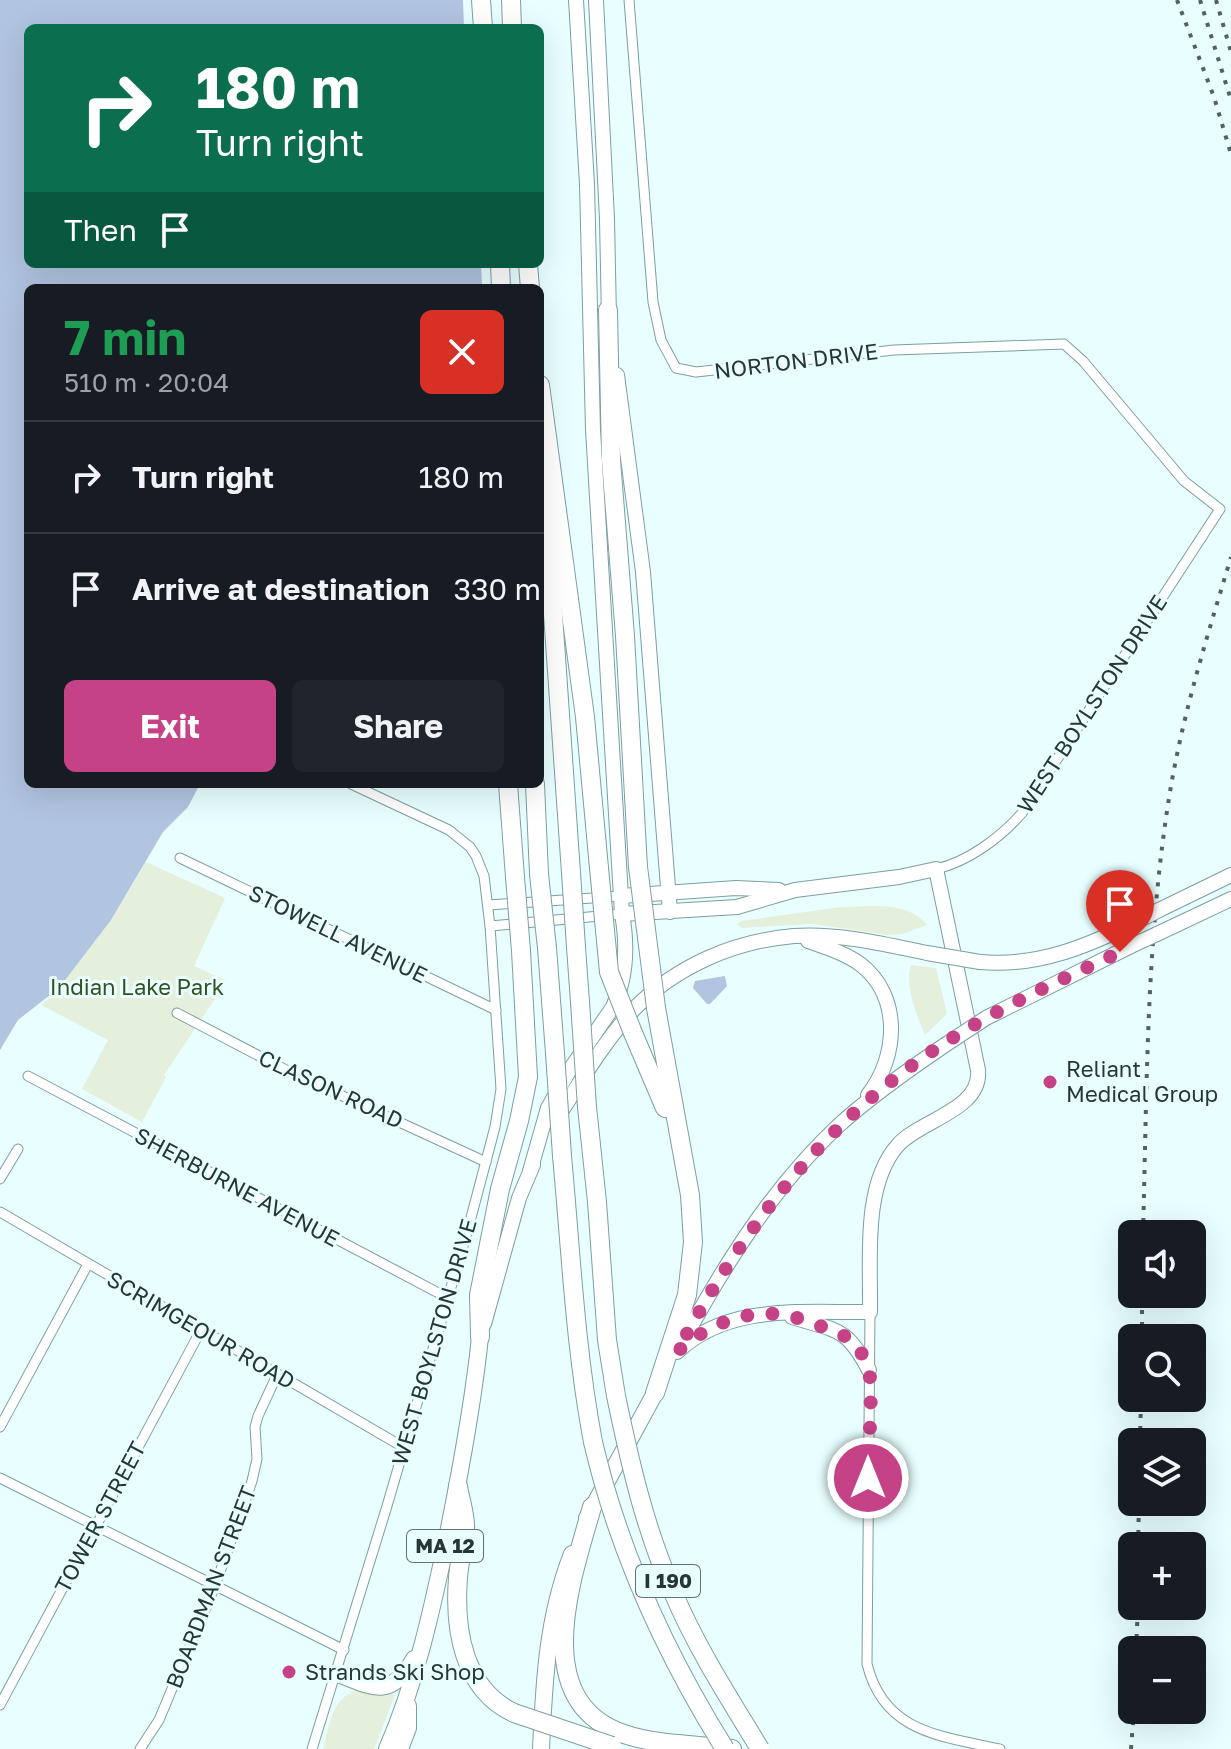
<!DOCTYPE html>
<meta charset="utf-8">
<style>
:root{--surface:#171b24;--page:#20242c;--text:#f1f3f6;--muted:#9ea1a6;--line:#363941;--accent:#c64287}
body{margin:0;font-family:"Golos Text",sans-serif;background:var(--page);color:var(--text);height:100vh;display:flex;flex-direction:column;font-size:30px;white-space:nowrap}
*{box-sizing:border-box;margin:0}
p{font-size:26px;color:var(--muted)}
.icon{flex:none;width:44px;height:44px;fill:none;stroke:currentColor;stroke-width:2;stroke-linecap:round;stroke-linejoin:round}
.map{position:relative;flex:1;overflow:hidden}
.drawer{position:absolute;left:24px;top:284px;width:520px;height:504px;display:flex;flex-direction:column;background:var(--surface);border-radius:12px;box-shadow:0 8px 32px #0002}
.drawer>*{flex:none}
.hud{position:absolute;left:24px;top:24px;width:520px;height:244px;border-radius:12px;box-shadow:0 8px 32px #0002;background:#0b6e4f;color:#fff;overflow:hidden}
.tools{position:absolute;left:1118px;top:1220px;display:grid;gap:16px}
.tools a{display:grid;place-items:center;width:88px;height:88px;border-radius:12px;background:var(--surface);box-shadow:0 8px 32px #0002;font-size:40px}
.pin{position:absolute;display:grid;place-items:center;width:68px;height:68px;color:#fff;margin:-82px -34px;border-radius:50% 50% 50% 0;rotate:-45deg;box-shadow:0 0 8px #0007}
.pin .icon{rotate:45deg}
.me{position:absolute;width:88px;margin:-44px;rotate:0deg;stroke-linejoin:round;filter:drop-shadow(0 0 6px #0008)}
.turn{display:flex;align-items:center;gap:28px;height:168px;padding:0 40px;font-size:36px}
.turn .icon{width:104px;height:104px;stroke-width:2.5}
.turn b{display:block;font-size:56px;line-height:68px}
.then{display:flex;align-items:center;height:76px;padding:0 40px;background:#0003;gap:16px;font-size:30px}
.round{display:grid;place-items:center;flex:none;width:84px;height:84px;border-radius:12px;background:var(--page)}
.headline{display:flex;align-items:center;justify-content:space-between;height:136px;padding:0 40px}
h1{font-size:48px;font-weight:700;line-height:60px;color:#1e9e55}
.button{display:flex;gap:16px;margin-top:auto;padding:16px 40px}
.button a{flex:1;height:92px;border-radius:12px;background:var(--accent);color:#fff;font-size:32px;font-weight:700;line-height:92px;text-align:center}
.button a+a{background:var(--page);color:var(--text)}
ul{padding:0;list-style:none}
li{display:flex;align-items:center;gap:24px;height:112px;padding:0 40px;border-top:2px solid var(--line)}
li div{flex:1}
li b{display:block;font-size:30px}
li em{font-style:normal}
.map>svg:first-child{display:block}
.green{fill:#e4efdc}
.water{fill:#b1c4e0}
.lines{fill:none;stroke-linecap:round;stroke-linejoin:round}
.minor-casing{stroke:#7c9f9f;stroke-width:11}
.secondary-casing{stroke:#7c9f9f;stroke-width:16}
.primary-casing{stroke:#7c9f9f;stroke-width:18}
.motorway-casing{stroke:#7c9f9f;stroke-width:20}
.minor{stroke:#fff;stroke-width:9}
.secondary{stroke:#fff;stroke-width:14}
.primary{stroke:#fff;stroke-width:16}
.motorway{stroke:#fff;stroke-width:18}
.rail{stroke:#516262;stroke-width:4;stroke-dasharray:4 8;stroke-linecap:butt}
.secondary-bridge-casing{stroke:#7c9f9f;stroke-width:16;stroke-linecap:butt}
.motorway-bridge-casing{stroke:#7c9f9f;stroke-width:20;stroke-linecap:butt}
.secondary-bridge{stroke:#fff;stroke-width:14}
.motorway-bridge{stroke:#fff;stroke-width:18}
.route{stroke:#c64287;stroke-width:14;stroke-dasharray:0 25.2}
.poi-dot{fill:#c64287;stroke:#e9ffff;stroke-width:3}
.labels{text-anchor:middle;stroke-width:6;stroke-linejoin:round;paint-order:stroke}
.shield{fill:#e9ffff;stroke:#617272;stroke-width:2}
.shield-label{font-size:20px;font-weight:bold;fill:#273636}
.street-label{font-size:22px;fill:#273636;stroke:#e9ffff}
.park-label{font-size:22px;fill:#354e22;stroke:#e9ffff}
.poi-label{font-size:22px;fill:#273636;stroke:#e9ffff;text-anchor:start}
</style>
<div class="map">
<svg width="1231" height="1749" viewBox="0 0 1231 1749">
<rect width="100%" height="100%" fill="#e9ffff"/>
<g class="green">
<path d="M 146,862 L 225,898 L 194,966 L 227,981 L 164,1075 L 166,1077 L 142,1122 L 82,1089 L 108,1040 L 41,1005 L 54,994 L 111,920 Z"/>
<path d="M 841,907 C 869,907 907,900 927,925 L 902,934 L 887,935 L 813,924 L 742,928 L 737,924 L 741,921 Z"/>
<path d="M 911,965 L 936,968 L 947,1014 L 925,1035 C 917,1014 904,987 911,965 Z"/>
<path d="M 358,1689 L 395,1695 L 374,1749 L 323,1749 C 331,1723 330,1700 358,1689 Z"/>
</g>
<g class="water">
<path d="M 0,0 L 463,0 L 464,28 L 28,28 L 28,264 L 481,264 L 482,285 L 478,288 L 28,288 L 28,784 L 200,784 L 188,807 L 163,832 L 111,920 L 59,988 L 18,1020 L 0,1050 Z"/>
<path d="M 725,976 L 727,986 L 710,1004 L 707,1004 L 693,988 L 695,981 Z"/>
</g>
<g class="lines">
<defs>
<g id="minor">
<path d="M 629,0 L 653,302 L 661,340 L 676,368 L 696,372 L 894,350 L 1064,344 L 1083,361 L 1184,481 L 1220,509 L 1022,813 C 1001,837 968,862 936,869"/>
<path d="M 180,858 L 496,1010"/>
<path d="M 488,905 L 621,896"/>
<path d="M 490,926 L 622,914"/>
<path d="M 177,1013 L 286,1070 L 486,1162"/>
<path d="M 28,1076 L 446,1297"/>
<path d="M 0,1179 L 18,1149"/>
<path d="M 0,1212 L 403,1447"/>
<path d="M 870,1312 L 867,1664 C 884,1733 941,1736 1000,1749"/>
<path d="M 0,1427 L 88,1264"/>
<path d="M 0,1478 L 344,1650"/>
<path d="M 0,1705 L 201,1330"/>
<path d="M 140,1749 L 159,1720 L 215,1586 L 252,1481 L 257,1459 L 255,1427 L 258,1416 L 277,1375"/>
<path d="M 312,1749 L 387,1506 L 468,1229 L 495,1127 L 501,1089 L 490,926 L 484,876 L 476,856 L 470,847 L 449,830 L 351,784"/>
</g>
<g id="secondary">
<path d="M 596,0 L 607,219 L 609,318"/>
<path d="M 617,375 L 643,572 L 670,912"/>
<path d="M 621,896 L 736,888 L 779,890"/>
<path d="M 1159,910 L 1231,875"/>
<path d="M 622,914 L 737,907 L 795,890 L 899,877 L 936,869 L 978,1070 C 982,1110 920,1120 898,1145 C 862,1185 871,1262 870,1312 C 804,1313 728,1303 677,1352"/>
<path d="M 1157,934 L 1231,899"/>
<path d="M 808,941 C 825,947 845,953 860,964 C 902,996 898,1057 868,1095"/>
<path d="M 980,962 C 1037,967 1086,947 1136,922"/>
<path d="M 986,1018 L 1131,946"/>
<path d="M 557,1118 C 581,1081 605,1040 635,1008 C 677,966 734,941 794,936 C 838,933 884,944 927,953"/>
<path d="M 530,1171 L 548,1108 L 569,1071 L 613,1007 C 627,977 628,947 622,914 L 593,430 L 587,184 L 576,0"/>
<path d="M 792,1317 C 836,1331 846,1326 869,1370"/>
<path d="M 484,1324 L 519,1198 L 533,1165"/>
<path d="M 682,1343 C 724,1265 773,1187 838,1126 C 871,1096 908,1070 945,1045"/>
</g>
<g id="primary">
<path d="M 587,1518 L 655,1393"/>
<path d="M 336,1673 C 373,1688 391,1699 414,1659"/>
<path d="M 387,1749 C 416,1682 431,1614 446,1543 C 460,1474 473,1406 480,1337"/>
<path d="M 400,1749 L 408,1728 L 408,1706"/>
<path d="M 541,1749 C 544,1682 547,1618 572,1554"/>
</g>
<g id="motorway">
<path d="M 481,0 L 483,28"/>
<path d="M 511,0 L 512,28"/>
<path d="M 500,264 L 501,288"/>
<path d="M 528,264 L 530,288"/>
<path d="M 608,310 L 611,460 L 625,636 L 638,867"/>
<path d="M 540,385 L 585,717 L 599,868"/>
<path d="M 544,484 L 571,873"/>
<path d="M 508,784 L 515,877"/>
<path d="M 535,784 L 539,874"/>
<path d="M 576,947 L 580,1002"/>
<path d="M 547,948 L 555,1053"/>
<path d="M 633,1033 L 665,1108"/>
<path d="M 587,1107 L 597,1202 L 607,1340 L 616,1396"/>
<path d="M 562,1156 C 571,1252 575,1347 593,1442"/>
<path d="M 480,1337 L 479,1295 L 500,1189 L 519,1121 L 528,1077 L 521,951"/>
<path d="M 655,1393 L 687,1295 L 693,1242 L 690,1195 L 656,1008"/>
<path d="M 458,1486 C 460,1500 466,1515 465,1529 C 464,1545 459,1562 458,1578 C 454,1629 463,1689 514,1713"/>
<path d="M 592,1507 C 572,1578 527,1701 624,1734 C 655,1745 699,1745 732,1749"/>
</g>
</defs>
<use href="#minor" class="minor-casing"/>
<use href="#secondary" class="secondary-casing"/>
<use href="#primary" class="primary-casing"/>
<use href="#motorway" class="motorway-casing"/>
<use href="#minor" class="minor"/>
<use href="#secondary" class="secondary"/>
<use href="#primary" class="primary"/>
<use href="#motorway" class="motorway"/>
<g class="rail">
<path d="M 1177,0 L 1214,97 L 1231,154"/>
<path d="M 1200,0 L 1231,100"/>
<path d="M 1216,0 L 1231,52"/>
<path d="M 1143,1234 C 1147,1089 1146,942 1169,798 C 1182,716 1207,637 1231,557"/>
<path d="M 1142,1338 L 1142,1294"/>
<path d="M 1140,1442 L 1141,1398"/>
<path d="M 1138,1546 L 1139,1502"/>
<path d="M 1136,1650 L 1138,1606"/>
<path d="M 1131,1749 L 1134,1710"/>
</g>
<defs>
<g id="secondary-bridge">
<path d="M 1136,922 L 1159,910"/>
<path d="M 1131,946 L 1157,934"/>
<path d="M 927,953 L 980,962"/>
<path d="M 945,1045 L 986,1018"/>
</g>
<g id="motorway-bridge">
<path d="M 638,867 L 656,1008"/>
<path d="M 599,868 L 609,972 L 633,1033"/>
<path d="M 571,873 L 576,947"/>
<path d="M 539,874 L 547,948"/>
<path d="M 515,877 L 521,951"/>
<path d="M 580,1002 L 587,1107"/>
<path d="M 555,1053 L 562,1156"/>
<path d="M 616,1396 C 630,1463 645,1529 673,1592 C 696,1647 729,1698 760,1749"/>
<path d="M 593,1442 C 619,1553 665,1653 725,1749"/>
<path d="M 514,1713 L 612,1746"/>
</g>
</defs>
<use href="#secondary-bridge" class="secondary-bridge-casing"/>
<use href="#motorway-bridge" class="motorway-bridge-casing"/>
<use href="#secondary-bridge" class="secondary-bridge"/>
<use href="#motorway-bridge" class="motorway-bridge"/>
</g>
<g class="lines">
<path class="route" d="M 868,1478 C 868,1456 874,1383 868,1367 C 857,1338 841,1332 813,1324 C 802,1320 789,1314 778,1314 C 740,1311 704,1327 677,1352 C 754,1209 843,1097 988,1017 C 1031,993 1076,973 1120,952"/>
</g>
<g class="poi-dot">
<circle cx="1050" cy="1082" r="8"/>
<circle cx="289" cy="1672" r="8"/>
</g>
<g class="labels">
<g class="shield">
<rect x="407" y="1530" width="76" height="32" rx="6"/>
<rect x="636" y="1565" width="64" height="32" rx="6"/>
</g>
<g class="shield-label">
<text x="445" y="1553">MA 12</text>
<text x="668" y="1588">I 190</text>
</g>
<g class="street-label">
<text transform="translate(796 361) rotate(-7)" y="8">NORTON DRIVE</text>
<text transform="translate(1092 704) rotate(-57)" y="8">WEST BOYLSTON DRIVE</text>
<text transform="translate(338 934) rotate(26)" y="8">STOWELL AVENUE</text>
<text transform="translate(331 1089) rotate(25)" y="8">CLASON ROAD</text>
<text transform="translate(237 1187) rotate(28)" y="8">SHERBURNE AVENUE</text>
<text transform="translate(201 1330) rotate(30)" y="8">SCRIMGEOUR ROAD</text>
<text transform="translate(434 1342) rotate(-74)" y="8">WEST BOYLSTON DRIVE</text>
<text transform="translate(100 1517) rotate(-62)" y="8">TOWER STREET</text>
<text transform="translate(211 1587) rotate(-69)" y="8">BOARDMAN STREET</text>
</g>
<g class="park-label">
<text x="137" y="995">Indian Lake Park</text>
</g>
<g class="poi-label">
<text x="1066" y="1077">Reliant<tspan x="1066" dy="25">Medical Group</tspan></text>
<text x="305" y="1680">Strands Ski Shop</text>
</g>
</g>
</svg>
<div class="tools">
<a><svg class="icon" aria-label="sound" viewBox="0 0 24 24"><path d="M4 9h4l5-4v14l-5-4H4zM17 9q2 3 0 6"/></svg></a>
<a><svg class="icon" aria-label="search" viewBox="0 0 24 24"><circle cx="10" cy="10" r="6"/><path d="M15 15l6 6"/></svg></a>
<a><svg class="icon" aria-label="layers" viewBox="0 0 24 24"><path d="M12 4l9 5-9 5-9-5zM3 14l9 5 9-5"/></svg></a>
<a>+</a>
<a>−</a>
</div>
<div class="pin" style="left:1120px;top:952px;background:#d93025"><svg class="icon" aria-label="arrive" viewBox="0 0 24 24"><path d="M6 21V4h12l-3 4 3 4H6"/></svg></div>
<svg class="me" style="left:868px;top:1478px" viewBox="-20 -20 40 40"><circle r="17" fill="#c64287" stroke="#fff" stroke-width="3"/><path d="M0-11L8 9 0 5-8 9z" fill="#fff"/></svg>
<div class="hud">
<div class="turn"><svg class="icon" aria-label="right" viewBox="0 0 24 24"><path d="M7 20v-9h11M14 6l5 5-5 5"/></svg><div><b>180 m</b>Turn right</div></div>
<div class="then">Then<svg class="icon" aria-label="arrive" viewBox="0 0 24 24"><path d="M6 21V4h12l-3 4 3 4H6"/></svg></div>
</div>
<section class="drawer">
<div class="headline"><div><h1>7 min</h1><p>510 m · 20:04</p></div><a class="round" style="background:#d93025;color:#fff"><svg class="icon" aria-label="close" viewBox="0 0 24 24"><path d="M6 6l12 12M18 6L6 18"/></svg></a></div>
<ul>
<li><svg class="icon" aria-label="right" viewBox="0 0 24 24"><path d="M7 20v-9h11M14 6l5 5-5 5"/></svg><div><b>Turn right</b></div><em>180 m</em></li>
<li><svg class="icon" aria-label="arrive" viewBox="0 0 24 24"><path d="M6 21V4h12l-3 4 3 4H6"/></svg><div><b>Arrive at destination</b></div><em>330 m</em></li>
</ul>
<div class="button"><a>Exit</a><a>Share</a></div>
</section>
</div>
